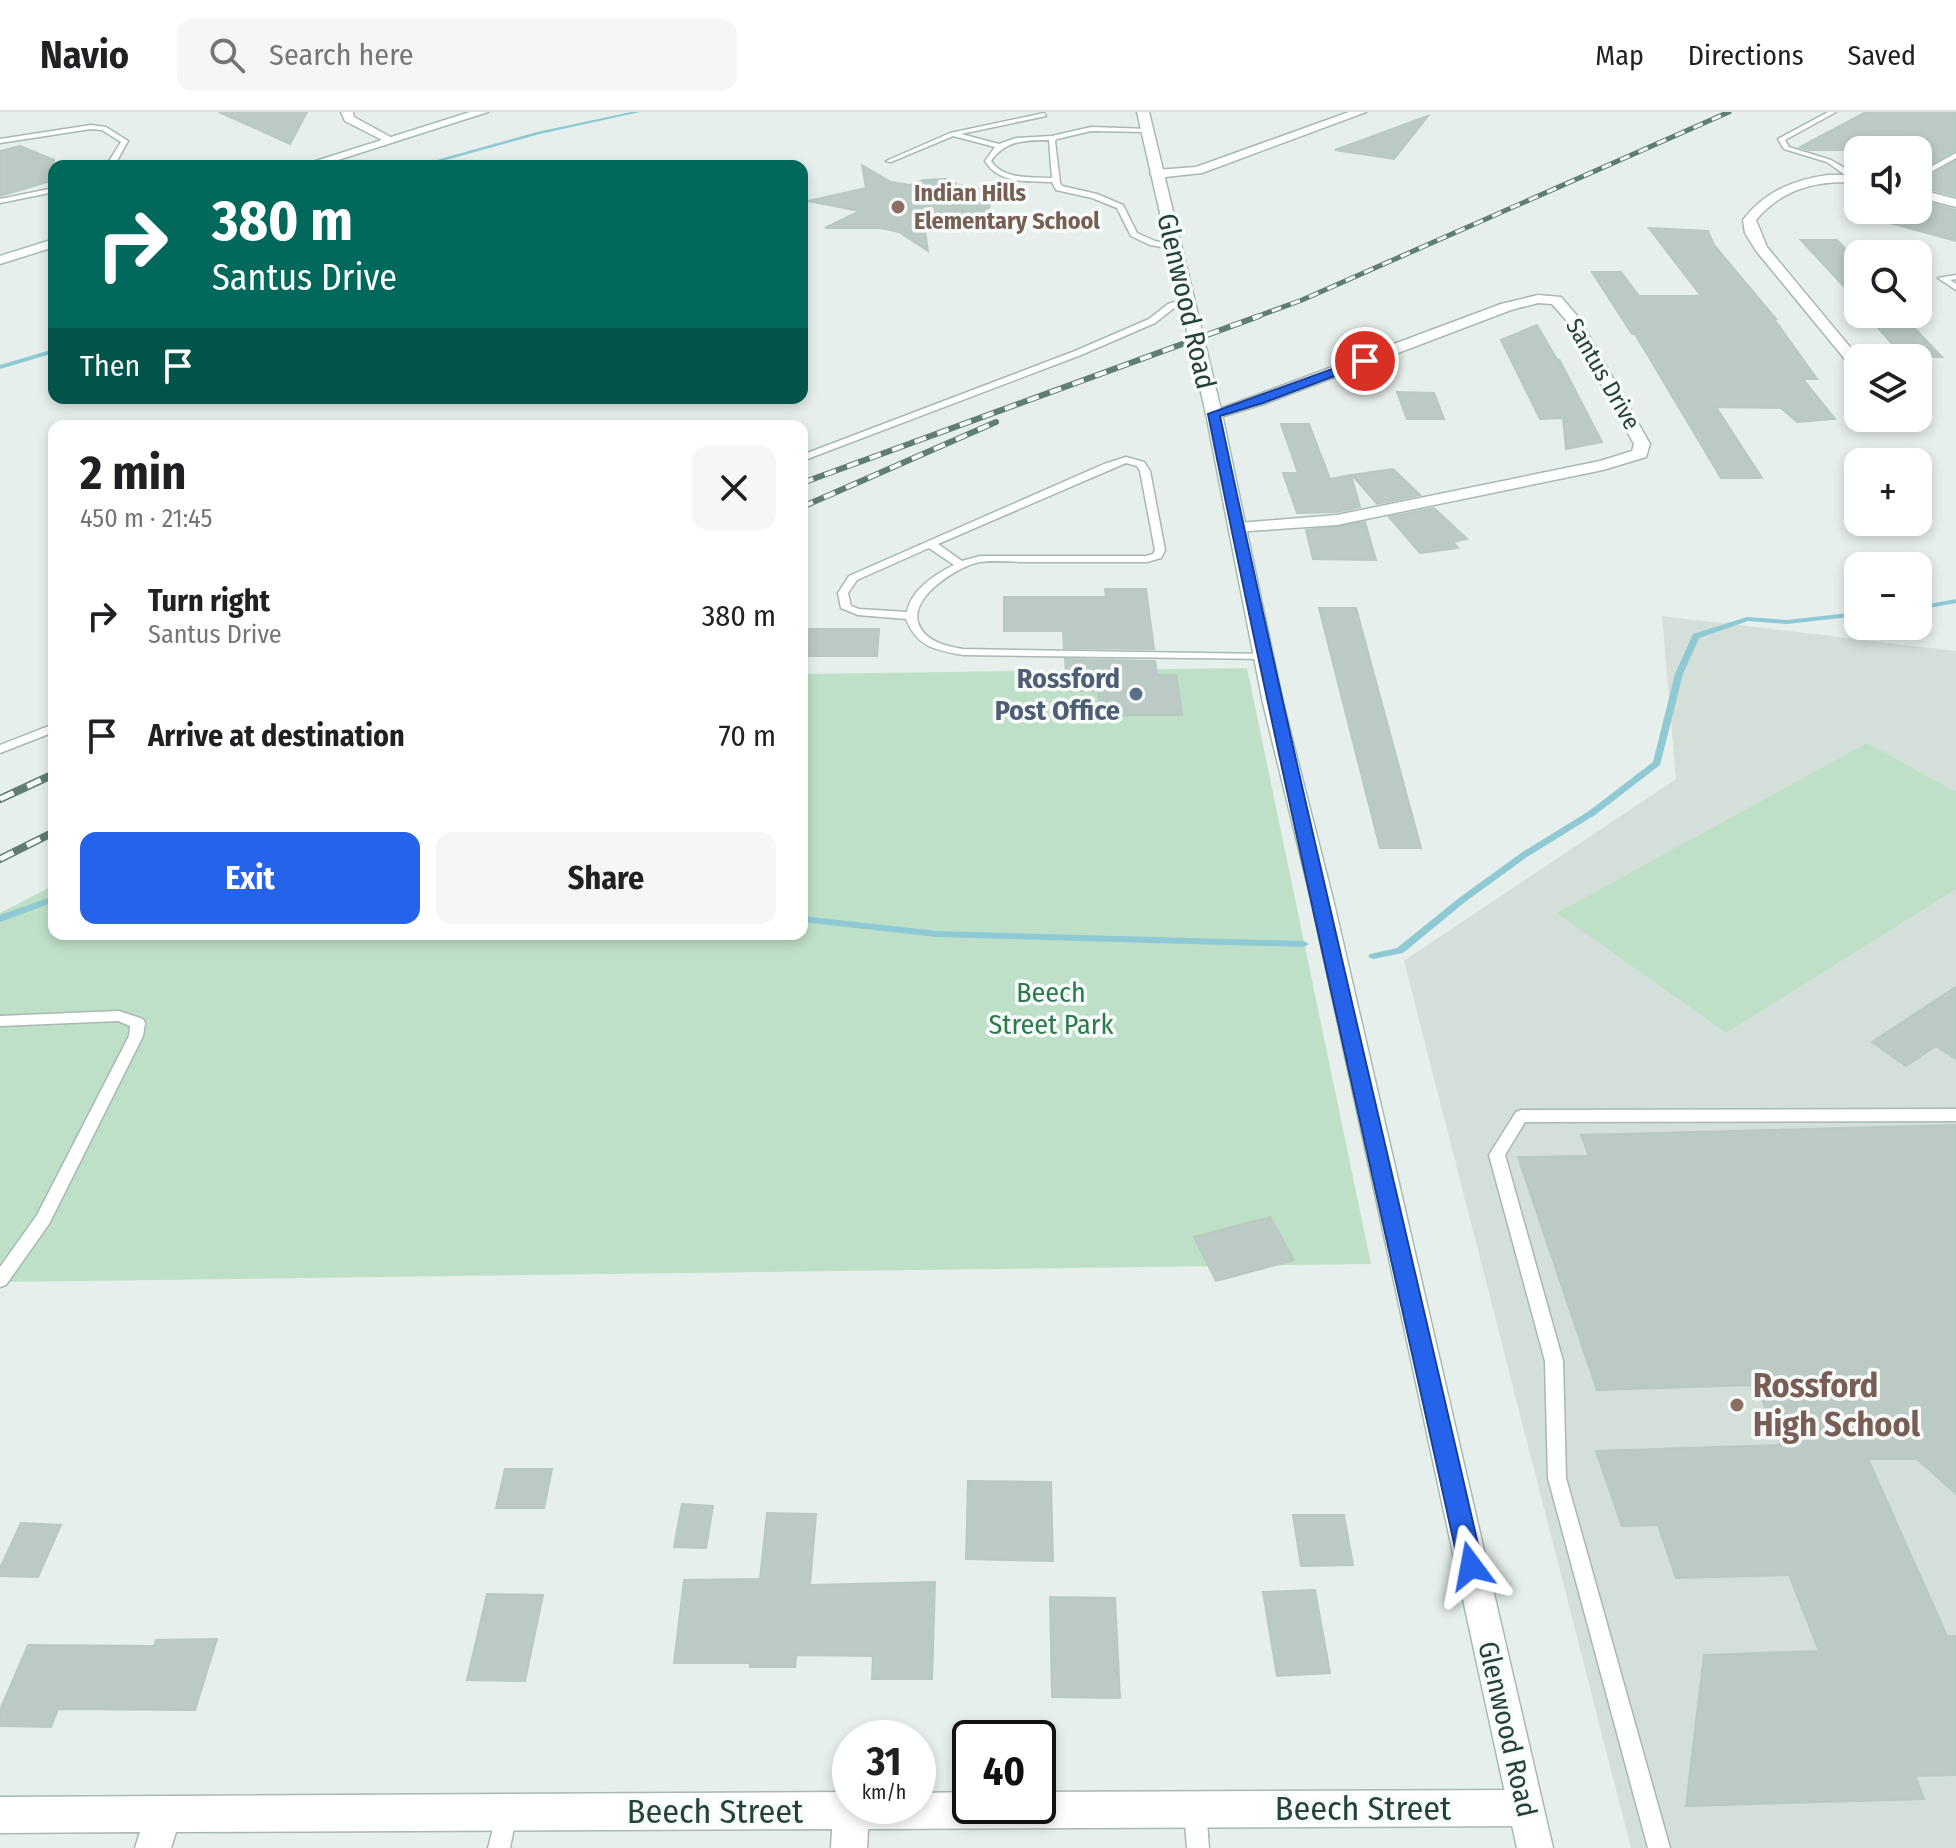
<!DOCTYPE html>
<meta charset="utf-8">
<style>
:root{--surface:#fff;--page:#f6f6f6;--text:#202124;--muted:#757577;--line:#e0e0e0;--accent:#2563eb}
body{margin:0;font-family:"Fira Sans Condensed",sans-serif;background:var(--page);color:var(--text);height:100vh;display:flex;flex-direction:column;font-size:30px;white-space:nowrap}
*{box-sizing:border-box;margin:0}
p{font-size:26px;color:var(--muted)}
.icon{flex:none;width:44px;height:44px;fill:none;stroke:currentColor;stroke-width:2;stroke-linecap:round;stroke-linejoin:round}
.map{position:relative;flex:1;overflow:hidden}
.sheet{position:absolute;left:48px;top:308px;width:760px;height:520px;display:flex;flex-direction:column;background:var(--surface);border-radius:16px;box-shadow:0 4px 12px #0003}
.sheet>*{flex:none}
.guide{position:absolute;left:48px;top:48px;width:760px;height:244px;border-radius:16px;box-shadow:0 4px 12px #0003;background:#00695c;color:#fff;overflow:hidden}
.buttons{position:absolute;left:1844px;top:24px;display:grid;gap:16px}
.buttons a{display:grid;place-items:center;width:88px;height:88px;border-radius:16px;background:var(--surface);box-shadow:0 4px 12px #0003;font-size:40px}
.speed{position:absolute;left:832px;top:1608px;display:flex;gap:16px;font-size:40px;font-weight:700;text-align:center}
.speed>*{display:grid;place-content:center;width:104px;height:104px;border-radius:50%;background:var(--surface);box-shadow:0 4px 12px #0003;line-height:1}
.speed small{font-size:20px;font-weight:400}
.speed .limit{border:4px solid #111;border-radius:12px;background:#fff;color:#111}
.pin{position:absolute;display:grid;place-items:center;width:68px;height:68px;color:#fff;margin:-34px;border:4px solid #fff;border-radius:50%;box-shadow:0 2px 8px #0007}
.me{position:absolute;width:88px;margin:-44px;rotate:347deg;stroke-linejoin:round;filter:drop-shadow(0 0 6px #0008)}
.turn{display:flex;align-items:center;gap:28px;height:168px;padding:0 32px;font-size:36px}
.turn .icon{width:104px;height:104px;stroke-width:2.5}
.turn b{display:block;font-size:56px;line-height:68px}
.then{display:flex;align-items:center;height:76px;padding:0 32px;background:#0003;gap:16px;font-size:30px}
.round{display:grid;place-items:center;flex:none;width:84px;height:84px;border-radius:16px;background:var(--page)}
.overview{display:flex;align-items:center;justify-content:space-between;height:136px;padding:0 32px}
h1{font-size:48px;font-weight:700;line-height:60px}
.button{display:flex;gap:16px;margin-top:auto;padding:16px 32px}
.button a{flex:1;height:92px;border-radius:16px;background:var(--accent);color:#fff;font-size:32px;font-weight:700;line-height:92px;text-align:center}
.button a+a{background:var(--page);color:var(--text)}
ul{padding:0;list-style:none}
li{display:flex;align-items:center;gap:24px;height:120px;padding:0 32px}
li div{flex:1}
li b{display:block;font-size:30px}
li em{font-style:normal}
header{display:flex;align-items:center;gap:48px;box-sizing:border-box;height:112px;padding:0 40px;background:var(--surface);border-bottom:2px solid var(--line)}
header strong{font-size:38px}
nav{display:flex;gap:44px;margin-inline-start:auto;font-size:28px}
.search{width:560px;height:72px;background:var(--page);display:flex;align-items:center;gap:20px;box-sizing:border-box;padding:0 28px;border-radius:16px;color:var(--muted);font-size:30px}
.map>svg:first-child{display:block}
.built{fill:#d4dfda}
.green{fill:#bfe0c8}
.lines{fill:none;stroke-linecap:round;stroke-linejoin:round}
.stream{fill:#8ec9d4;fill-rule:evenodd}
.building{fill:#bbcac4;stroke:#b8c9c2;stroke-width:2}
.lane-casing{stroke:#a8b8b2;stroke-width:3}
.street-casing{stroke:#a8b8b2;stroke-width:3}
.secondary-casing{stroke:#a4bbb3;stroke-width:3}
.lane{fill:#fff;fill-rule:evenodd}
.street{fill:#fff;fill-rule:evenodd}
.secondary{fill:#fff;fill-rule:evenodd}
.rail-far2-casing{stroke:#5f7d75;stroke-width:5}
.rail-far1-casing{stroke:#5f7d75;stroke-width:6}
.rail-casing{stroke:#5f7d75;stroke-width:8}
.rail-far2{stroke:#f7fbf9;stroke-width:3;stroke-dasharray:10;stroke-linecap:butt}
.rail-far1{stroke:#f7fbf9;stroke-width:4;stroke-dasharray:12;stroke-linecap:butt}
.rail{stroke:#f7fbf9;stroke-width:5;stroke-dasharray:15;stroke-linecap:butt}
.route{fill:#2563eb;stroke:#184099;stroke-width:2}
.education-dot{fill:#8d6e63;stroke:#f7fbf9;stroke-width:3}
.service-dot{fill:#5c6f8a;stroke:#f7fbf9;stroke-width:3}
.labels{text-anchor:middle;stroke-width:7;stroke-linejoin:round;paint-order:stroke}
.far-education-label{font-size:24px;font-weight:bold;fill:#785e54;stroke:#f7fbf9;text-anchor:start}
.far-street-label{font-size:24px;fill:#24423a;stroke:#f7fbf9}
.street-label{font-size:28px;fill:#24423a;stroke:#f7fbf9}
.service-label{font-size:28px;font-weight:bold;fill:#4e5e75;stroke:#f7fbf9;text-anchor:end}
.park-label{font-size:28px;fill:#2d7a4b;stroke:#f7fbf9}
.near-education-label{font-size:34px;font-weight:bold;fill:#785e54;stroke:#f7fbf9;text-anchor:start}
.near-street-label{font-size:34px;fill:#24423a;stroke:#f7fbf9}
</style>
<header>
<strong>Navio</strong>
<div class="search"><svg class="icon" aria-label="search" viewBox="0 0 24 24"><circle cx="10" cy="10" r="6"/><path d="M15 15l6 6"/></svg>Search here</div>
<nav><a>Map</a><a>Directions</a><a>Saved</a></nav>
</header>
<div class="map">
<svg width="1956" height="1736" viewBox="0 0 1956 1736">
<rect width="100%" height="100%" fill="#e6efeb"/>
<path class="built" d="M 1662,504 L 1956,539 L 1956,1736 L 1631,1736 L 1404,849 L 1676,667 Z"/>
<g class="green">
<path d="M 1247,556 L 1371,1152 L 0,1170 L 0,801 L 54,773 L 54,822 L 802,822 L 802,562 Z"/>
<path d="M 1867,631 L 1956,680 L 1956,777 L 1726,921 L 1557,801 Z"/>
</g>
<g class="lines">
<g class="stream">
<path d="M 631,0 L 640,0 L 540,22 L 424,54 L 415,54 L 537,20 Z"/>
<path d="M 54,237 L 54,241 L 0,257 L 0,253 Z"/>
<path d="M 1956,487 L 1956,491 L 1918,498 L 1918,494 Z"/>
<path d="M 1858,500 L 1858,504 L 1787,512 L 1748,509 L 1699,526 L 1683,562 L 1660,653 L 1595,703 L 1527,745 L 1465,790 L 1403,841 L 1373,847 L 1370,846 L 1368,844 L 1370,842 L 1397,836 L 1459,786 L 1521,741 L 1589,699 L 1653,650 L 1675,562 L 1693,522 L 1747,505 L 1787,508 Z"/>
<path d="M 54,784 L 54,790 L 0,810 L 0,803 Z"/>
<path d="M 802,804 L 937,819 L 1304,829 L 1309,832 L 1304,835 L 937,825 L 802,810 Z"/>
</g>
</g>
<g class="building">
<path d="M 219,0 L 307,0 L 290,32 Z"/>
<path d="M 1866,0 L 1956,0 L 1956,38 L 1918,59 L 1918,38 L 1809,38 L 1800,35 Z"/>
<path d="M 1428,4 L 1394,47 L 1335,38 Z"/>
<path d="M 20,34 L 54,48 L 54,68 L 0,84 L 0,39 Z"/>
<path d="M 1956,49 L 1956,84 L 1918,74 L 1918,70 Z"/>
<path d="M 862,53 L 891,70 L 910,73 L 924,68 L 946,67 L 958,73 L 995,79 L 986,104 L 957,105 L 924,112 L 928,139 L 899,120 L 880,116 L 825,116 L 860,99 L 808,89 L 866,76 Z"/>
<path d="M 1918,88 L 1956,98 L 1956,129 L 1875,107 L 1891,98 L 1918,98 Z"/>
<path d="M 1649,116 L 1708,119 L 1714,133 L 1776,207 L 1774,207 L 1817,267 L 1803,267 L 1835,307 L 1797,310 L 1781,296 L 1716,295 L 1762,366 L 1721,366 L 1635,222 L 1632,222 L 1592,160 L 1621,160 L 1639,184 L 1701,184 Z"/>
<path d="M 1801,128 L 1837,128 L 1858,150 L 1858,190 Z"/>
<path d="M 1869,206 L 1905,206 L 1942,245 L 1904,245 Z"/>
<path d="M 1537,213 L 1559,251 L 1559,247 L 1602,330 L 1566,337 L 1563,306 L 1540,307 L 1501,228 Z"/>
<path d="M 1397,280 L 1434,281 L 1444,307 L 1407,307 Z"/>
<path d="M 1281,312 L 1309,312 L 1330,367 L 1351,363 L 1360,395 L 1337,400 L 1297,401 L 1283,361 L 1298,361 Z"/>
<path d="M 1393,357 L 1420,383 L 1377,392 L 1352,363 Z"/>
<path d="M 1434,396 L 1467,427 L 1453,430 L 1458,436 L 1420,441 L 1389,405 Z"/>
<path d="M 1365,410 L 1376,448 L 1313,447 L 1306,418 Z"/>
<path d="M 1105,477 L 1146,477 L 1154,537 L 1064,536 L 1063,519 L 1004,519 L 1004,485 L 1106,485 Z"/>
<path d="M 1319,496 L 1356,496 L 1421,736 L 1380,736 Z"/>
<path d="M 802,517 L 879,517 L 877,544 L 802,544 Z"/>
<path d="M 1065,547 L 1155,549 L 1157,563 L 1176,563 L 1182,603 L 1100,603 L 1098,579 L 1067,579 Z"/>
<path d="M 1956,875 L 1956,947 L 1936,934 L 1906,954 L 1872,930 Z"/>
<path d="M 1956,1013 L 1956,1382 L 1917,1347 L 1868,1347 L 1947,1524 L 1956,1524 L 1956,1663 L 1915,1664 L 1924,1687 L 1686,1694 L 1704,1543 L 1819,1539 L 1789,1463 L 1676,1466 L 1658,1413 L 1622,1414 L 1596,1339 L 1781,1333 L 1756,1273 L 1597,1278 L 1518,1045 L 1589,1044 L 1581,1023 Z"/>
<path d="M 1270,1105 L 1294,1148 L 1216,1169 L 1194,1125 Z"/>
<path d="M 505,1357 L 552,1357 L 544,1396 L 496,1396 Z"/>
<path d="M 968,1369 L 1051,1370 L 1053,1449 L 966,1447 Z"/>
<path d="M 682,1392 L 713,1394 L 706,1436 L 674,1435 Z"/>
<path d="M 767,1401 L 816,1402 L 810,1473 L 935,1470 L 932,1567 L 872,1567 L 873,1544 L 796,1543 L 795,1555 L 750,1555 L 750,1551 L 674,1551 L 684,1468 L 760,1467 Z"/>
<path d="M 1293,1403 L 1344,1403 L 1353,1453 L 1301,1454 Z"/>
<path d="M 21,1411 L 61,1413 L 38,1465 L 0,1464 L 0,1456 Z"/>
<path d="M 1315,1478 L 1330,1561 L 1277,1564 L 1263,1480 Z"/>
<path d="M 487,1482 L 543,1483 L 525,1569 L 467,1568 Z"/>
<path d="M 1050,1485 L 1115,1486 L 1120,1586 L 1052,1585 Z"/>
<path d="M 217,1527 L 195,1598 L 58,1597 L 51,1615 L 0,1614 L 0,1598 L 28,1533 L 154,1534 L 156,1528 Z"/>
</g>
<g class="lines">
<defs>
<g id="lane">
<path d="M 1828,0 L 1836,0 L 1785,28 L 1789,35 L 1831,48 L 1858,64 L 1858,68 L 1852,68 L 1827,50 L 1784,37 L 1778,27 Z"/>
<path d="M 1044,1 L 1046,4 L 961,22 L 999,32 L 1016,26 L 1052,24 L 1091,15 L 1149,17 L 1147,20 L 1091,19 L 1057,27 L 1055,29 L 1060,71 L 1062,74 L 1097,82 L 1123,93 L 1137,121 L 1155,129 L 1178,134 L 1178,138 L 1150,133 L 1131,124 L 1117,96 L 1092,86 L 1056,78 L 1052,70 C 1029,69 998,72 985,49 L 995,35 L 953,24 L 891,50 L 886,49 L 950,21 ZM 1049,28 L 1052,66 C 1031,65 1004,68 991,49 C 1005,28 1027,28 1049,28 Z"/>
<path d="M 91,13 L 106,15 L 128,29 L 114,54 L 106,54 L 121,30 L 102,18 L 91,17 L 0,31 L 0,27 Z"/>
<path d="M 1956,41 L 1956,46 L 1918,67 L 1918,62 Z"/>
<path d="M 54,76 L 54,80 L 0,91 L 0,87 Z"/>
<path d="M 1956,163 L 1956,167 L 1950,168 L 1956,172 L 1956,178 L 1938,166 Z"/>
<path d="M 1187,186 L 1190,186 L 1190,190 L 1174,196 L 1155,211 L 1081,243 L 802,349 L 802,343 L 1075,239 L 1149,207 L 1168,192 Z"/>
<path d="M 1126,345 L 1144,350 L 1150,359 L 1165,438 L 1161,446 L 1147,450 C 1108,450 1069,450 1029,450 C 1013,450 995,448 980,450 C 958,454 911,484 918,510 C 923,529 946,534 963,537 L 1264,542 L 1270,545 L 1268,547 L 963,543 C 935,538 917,535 906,507 L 858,503 L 841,496 L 838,481 L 849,464 L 1104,352 ZM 1126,351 L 1137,354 L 1140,359 L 1155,438 L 1153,442 L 1146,444 L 980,444 L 962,449 L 938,432 ZM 929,436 L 954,453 C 935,462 911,478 907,500 L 859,497 L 851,494 L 848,481 L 857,468 Z"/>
<path d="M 54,612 L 54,620 L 0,641 L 0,633 Z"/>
<path d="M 119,899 L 143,907 L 145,911 L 143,924 L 49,1112 L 6,1173 L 0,1175 L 0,1155 L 37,1103 L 129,924 L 130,914 L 118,909 L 0,914 L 0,904 Z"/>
<path d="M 1956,997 L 1956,1009 L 1525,1010 L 1505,1043 L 1563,1249 L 1566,1366 L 1670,1736 L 1648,1736 L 1548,1366 L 1545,1249 L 1489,1043 L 1516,1000 L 1521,998 Z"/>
<path d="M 1195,1686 L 1202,1690 L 1206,1697 L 1209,1736 L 1187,1736 L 1184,1697 L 1188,1690 Z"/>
<path d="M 506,1690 L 513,1694 L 517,1701 L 510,1736 L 488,1736 L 499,1694 Z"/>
</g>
<g id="street">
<path d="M 341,0 L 353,0 L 354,5 L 396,28 L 386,30 L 345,9 Z"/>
<path d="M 1349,0 L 1366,0 L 1202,61 L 1156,66 L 1150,62 L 1156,58 L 1196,55 Z"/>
<path d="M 1828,63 L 1858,63 L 1858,71 C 1818,67 1782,77 1756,108 L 1767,135 L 1859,246 L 1858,258 L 1853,257 L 1757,140 L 1745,121 L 1743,108 C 1764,80 1793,68 1828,63 Z"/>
<path d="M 1918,77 L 1956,87 L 1956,95 L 1918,85 Z"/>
<path d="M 1538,183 L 1561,185 L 1579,206 L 1650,332 L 1646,345 L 1603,358 L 1337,413 L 1233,420 L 1230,416 L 1233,412 L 1239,411 L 1337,403 L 1600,349 L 1632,339 L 1634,332 L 1566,208 L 1552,192 L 1538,191 L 1511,198 L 1264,292 L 1214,307 L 1206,302 L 1501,192 Z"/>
<path d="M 1525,1678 L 1538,1683 L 1543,1696 L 1538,1709 L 1525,1714 L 868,1717 L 867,1736 L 831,1736 L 832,1717 L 176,1720 L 171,1736 L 135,1736 L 140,1720 L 0,1721 L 0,1685 L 850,1680 L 850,1694 L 918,1694 L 918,1681 L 970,1680 L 970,1694 L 1038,1694 L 1038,1680 Z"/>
</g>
<g id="secondary">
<path d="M 470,0 L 488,0 L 319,54 L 300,54 Z"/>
<path d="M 1137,0 L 1149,0 L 1222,302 L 1283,591 L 1333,787 L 1553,1736 L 1517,1736 L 1311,787 L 1263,591 L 1206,302 Z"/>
<path d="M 54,127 L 54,135 L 0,152 L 0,144 Z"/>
</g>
</defs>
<use href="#lane" class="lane-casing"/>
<use href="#street" class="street-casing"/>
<use href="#secondary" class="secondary-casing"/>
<use href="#lane" class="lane"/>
<use href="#street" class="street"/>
<use href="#secondary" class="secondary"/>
<defs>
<path id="rail-far2" d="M 1253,206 L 1302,188 L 1729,0"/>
<g id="rail-far1">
<path d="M 802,371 L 1259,204"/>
<path d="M 802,395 L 996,310"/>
</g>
<g id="rail">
<path d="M 0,687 L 54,662"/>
<path d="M 0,747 L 54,720"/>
</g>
</defs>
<use href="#rail-far2" class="rail-far2-casing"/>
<use href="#rail-far1" class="rail-far1-casing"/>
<use href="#rail" class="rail-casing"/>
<use href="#rail-far2" class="rail-far2"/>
<use href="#rail-far1" class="rail-far1"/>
<use href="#rail" class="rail"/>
</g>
<path class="route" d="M 1365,245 L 1371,249 L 1369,251 L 1263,291 L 1220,304 C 1302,688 1395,1070 1483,1454 L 1480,1462 L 1471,1465 L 1462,1462 L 1459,1454 C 1375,1070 1285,687 1208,302 Z"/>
<g class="education-dot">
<circle cx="898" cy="95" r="8"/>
<circle cx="1737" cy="1293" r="8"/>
</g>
<circle class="service-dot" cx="1136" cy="582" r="8"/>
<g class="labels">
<g class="far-education-label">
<text x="914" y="89">Indian Hills<tspan x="914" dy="28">Elementary School</tspan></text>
</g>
<g class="far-street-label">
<text transform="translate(1603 262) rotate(60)" y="8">Santus Drive</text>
</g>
<g class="street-label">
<text transform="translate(1187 189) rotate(77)" y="10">Glenwood Road</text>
<text transform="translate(1508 1617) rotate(77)" y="10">Glenwood Road</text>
</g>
<g class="service-label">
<text x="1120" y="576">Rossford<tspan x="1120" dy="32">Post Office</tspan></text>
</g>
<g class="park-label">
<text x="1051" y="890">Beech<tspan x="1051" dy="32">Street Park</tspan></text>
</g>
<g class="near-education-label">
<text x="1753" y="1285">Rossford<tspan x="1753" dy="39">High School</tspan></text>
</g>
<g class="near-street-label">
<text x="1363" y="1708">Beech Street</text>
<text x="715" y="1711">Beech Street</text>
</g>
</g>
</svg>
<div class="buttons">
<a><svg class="icon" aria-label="sound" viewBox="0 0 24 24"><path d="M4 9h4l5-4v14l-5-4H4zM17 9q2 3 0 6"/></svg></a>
<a><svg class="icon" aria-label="search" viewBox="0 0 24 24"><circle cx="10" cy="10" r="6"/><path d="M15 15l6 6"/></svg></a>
<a><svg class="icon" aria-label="layers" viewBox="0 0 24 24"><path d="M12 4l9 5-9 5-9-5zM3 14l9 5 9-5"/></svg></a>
<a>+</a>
<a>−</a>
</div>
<div class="speed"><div>31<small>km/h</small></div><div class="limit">40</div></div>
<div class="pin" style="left:1365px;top:249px;background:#d93025"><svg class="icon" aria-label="arrive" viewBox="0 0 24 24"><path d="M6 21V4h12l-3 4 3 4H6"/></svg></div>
<svg class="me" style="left:1471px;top:1454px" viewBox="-20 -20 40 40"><path d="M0-17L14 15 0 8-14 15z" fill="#2563eb" stroke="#fff" stroke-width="4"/></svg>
<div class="guide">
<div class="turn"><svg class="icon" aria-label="right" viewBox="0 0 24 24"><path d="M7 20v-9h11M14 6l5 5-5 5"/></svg><div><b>380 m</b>Santus Drive</div></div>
<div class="then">Then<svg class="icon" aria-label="arrive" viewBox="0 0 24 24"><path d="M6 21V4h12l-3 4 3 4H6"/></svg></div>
</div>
<section class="sheet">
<div class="overview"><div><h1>2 min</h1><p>450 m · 21:45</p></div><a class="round"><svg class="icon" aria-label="close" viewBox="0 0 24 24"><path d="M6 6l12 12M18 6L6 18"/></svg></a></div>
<ul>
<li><svg class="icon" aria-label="right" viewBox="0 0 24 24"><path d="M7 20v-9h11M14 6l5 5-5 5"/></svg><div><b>Turn right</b><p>Santus Drive</p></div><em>380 m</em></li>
<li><svg class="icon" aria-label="arrive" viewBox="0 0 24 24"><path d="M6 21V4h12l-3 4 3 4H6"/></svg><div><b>Arrive at destination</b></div><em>70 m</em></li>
</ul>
<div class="button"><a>Exit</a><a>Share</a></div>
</section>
</div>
